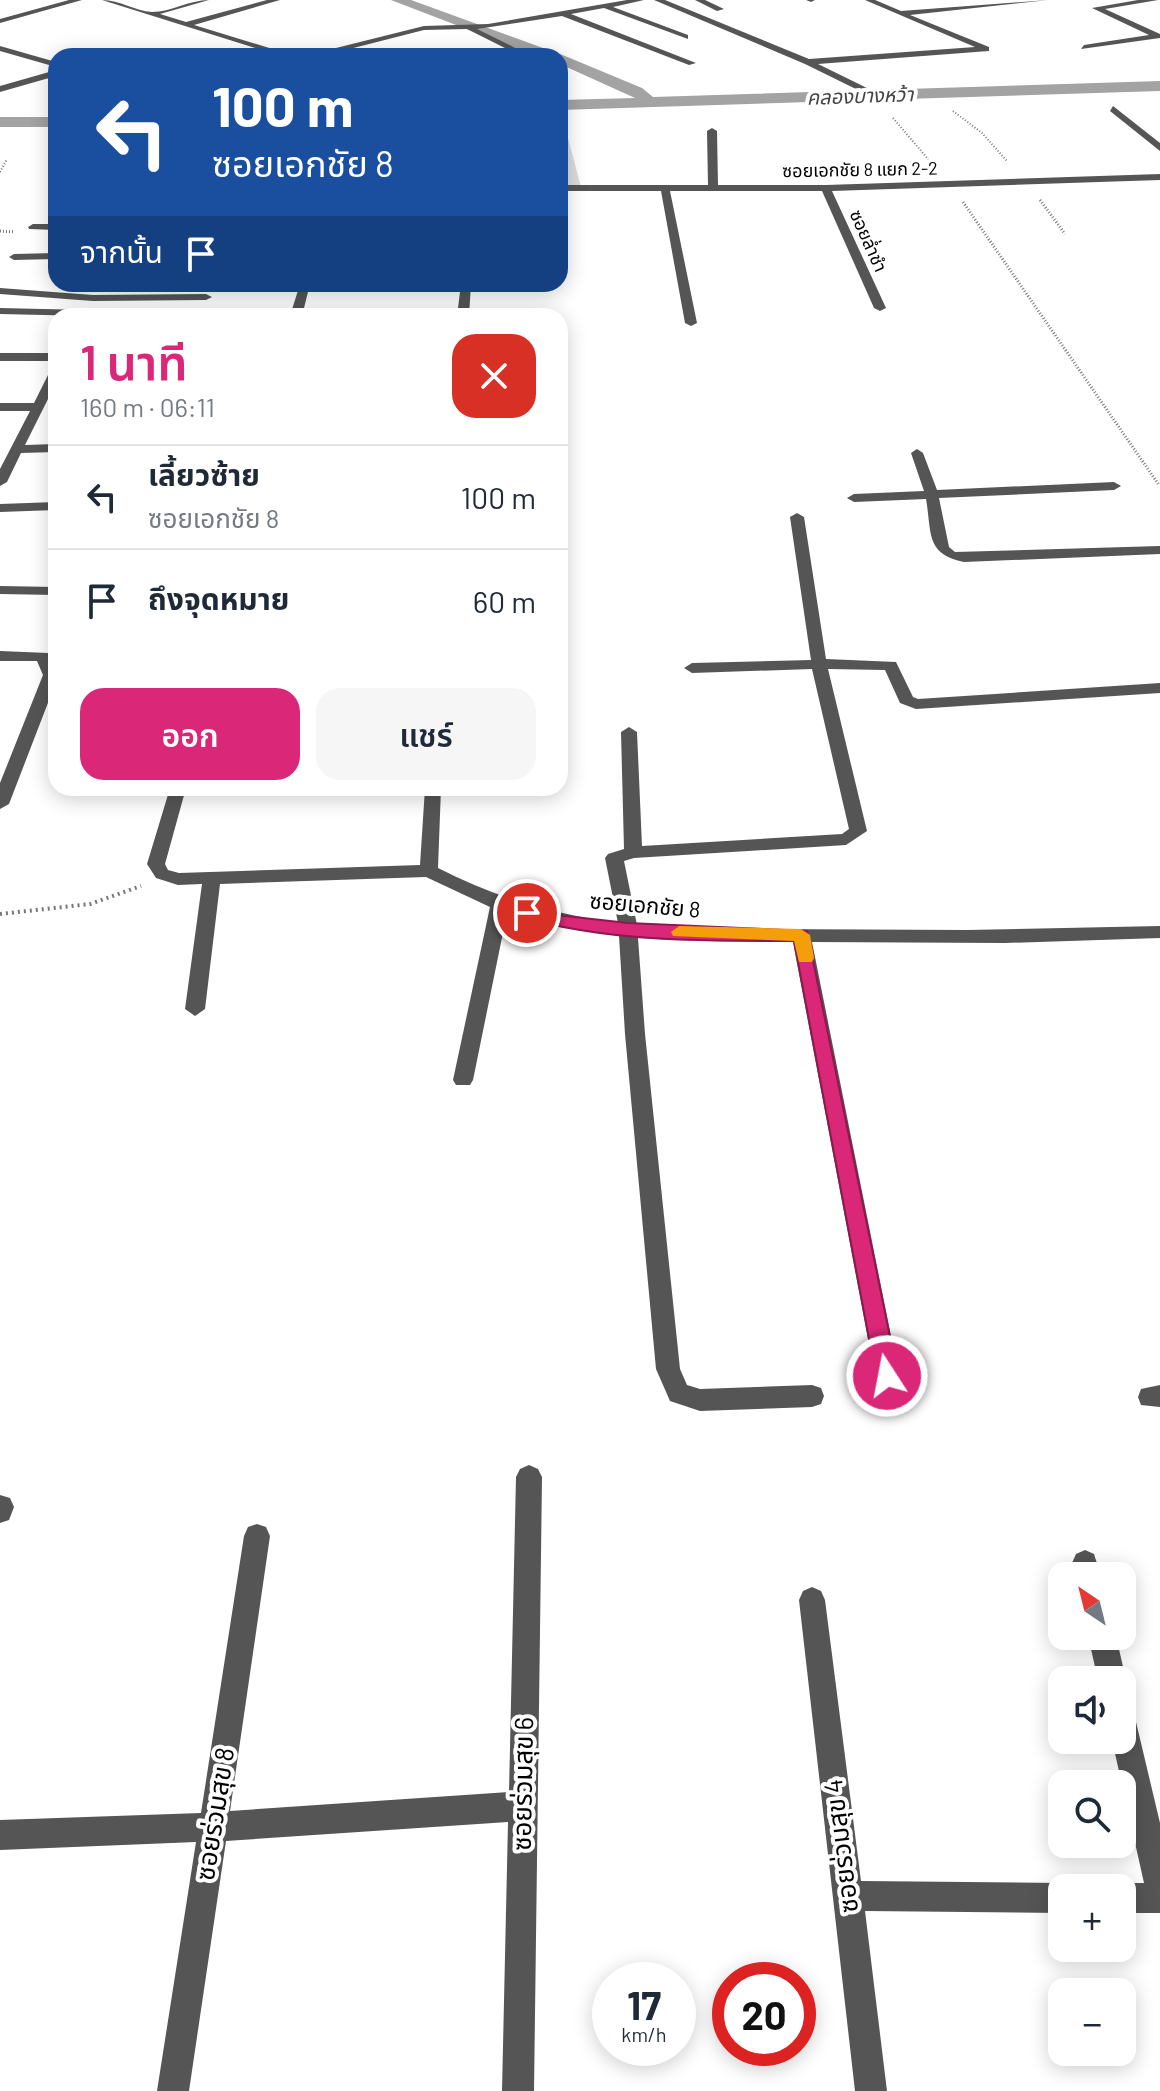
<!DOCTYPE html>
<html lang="th">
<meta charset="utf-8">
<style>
:root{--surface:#fff;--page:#f6f6f7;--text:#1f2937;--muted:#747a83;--line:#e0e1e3;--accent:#db2777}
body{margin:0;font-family:Barlow,"Noto Sans Thai",sans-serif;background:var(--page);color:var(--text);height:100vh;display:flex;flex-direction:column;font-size:30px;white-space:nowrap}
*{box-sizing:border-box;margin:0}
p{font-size:26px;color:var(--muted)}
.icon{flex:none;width:44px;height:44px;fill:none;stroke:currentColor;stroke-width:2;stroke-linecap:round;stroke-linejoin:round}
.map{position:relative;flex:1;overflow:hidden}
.panel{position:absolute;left:48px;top:308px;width:520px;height:488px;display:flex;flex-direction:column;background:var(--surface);border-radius:24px;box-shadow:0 4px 20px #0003}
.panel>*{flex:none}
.banner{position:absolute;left:48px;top:48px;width:520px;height:244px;border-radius:24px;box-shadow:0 4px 20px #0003;background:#1a4fa0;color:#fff;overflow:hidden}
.needle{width:52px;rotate:325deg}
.fabs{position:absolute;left:1048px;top:1562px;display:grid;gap:16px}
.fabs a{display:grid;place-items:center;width:88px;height:88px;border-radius:16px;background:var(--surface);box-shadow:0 4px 20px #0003;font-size:40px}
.speed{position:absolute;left:592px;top:1962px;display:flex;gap:16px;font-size:40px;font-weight:700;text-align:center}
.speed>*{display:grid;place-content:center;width:104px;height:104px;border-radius:50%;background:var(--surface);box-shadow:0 4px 20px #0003;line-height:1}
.speed small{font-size:20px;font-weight:400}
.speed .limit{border:12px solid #d22;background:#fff;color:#111}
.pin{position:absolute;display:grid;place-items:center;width:68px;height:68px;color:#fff;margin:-34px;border:4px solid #fff;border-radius:50%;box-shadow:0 2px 8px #0007}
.me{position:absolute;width:88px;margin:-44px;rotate:349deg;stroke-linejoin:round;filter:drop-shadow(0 0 6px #0008)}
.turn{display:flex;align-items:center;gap:28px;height:168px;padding:0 32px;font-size:36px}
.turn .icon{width:104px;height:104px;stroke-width:2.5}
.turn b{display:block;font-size:56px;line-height:68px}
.then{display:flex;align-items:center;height:76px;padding:0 32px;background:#0003;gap:16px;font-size:30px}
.round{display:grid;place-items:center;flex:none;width:84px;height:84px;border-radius:24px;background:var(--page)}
.summary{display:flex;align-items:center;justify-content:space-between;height:136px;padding:0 32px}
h1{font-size:48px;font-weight:600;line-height:60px;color:var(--accent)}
.cta{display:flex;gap:16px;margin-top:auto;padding:16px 32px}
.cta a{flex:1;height:92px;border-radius:24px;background:var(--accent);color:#fff;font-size:32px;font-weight:600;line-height:92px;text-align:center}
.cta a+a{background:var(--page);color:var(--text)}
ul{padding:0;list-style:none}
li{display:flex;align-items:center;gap:24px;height:104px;padding:0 32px;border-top:2px solid var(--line)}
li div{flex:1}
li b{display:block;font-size:30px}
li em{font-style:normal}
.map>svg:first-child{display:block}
.green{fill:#dcdcdc}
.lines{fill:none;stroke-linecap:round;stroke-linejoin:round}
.canal{fill:#a3a3a3;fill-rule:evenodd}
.path-far2{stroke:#777;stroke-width:2;stroke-dasharray:1 2;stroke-linecap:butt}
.path-far1{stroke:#777;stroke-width:3;stroke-dasharray:1 2;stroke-linecap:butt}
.path{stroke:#777;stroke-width:4;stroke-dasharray:2 4;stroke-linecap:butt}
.minor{fill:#555;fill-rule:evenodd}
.route{fill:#db2777;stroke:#8e194d;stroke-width:2}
.slow{fill:#f59e0b}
.labels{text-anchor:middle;stroke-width:8;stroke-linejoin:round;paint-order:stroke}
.far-street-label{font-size:18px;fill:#000;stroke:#fff}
.far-water-label{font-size:20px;font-style:italic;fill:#444;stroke:#fff}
.street-label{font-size:22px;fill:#000;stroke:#fff}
.near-street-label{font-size:26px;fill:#000;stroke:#fff}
</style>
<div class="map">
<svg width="1160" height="2091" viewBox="0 0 1160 2091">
<rect width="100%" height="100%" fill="#fff"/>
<path class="green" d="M 560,134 L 567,134 L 581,187 L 560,187 Z"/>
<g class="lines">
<g class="canal">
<path d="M 391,0 L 411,0 L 565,56 L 642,88 L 653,97 L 1160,81 L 1160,91 L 560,110 L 560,100 L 635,98 L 560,64 L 560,56 L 537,56 Z"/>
<rect x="0" y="117" width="56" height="10"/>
</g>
<g class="path-far2">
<path d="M 953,111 L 982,133 L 1007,161"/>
<path d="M 893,118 L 934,166"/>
<path d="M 0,172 L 7,159"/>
</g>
<g class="path-far1">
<path d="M 1040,200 L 1065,234"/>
<path d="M 963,202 L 1159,485"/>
<path d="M 0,231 L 15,232"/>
</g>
<path class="path" d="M 0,914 L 90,904 L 141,886"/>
<g class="minor">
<path d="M 69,0 L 82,0 L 0,23 L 0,19 Z"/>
<path d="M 102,0 C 120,0 135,11 152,12 C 171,12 189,0 209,0 L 160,14 L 186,22 L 267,0 L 280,0 L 194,25 L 279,51 L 316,53 L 424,26 L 488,24 L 627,0 L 644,0 L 613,7 L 688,35 L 688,39 L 604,8 L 571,14 L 696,63 L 689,65 L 562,16 L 477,29 L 532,56 L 521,56 L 467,29 L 424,30 L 322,56 L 278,55 Z"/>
<path d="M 654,0 L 665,0 L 809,59 L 975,47 L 865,0 L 875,0 L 901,11 L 1048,0 L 910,15 L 989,47 L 989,51 L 818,64 L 867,88 L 864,93 L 805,64 Z"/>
<path d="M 695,0 L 705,0 L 724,9 L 717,11 Z"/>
<path d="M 806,0 L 815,0 L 811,2 Z"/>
<path d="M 1138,0 L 1158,0 L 1105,9 L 1160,34 L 1160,38 L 1081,49 L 1084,45 L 1149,35 L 1092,8 Z"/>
<path d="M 0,46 L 56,62 L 56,67 L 0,51 Z"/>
<path d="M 56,70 L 56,76 L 0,92 L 0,86 Z"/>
<path d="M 1113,106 L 1160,143 L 1160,151 L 1110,111 Z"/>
<path d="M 712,128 L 717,131 L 718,185 L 826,185 L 1160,174 L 1160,180 L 832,191 L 886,308 L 880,311 L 874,308 L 822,191 L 670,191 L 697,323 L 691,326 L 685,323 L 661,191 L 560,191 L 560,185 L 708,185 L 707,131 Z"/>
<path d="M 54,191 L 56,191 L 56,197 L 49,194 Z"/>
<path d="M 33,224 L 56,224 L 56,230 L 29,229 L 28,227 Z"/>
<path d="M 56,253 L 56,259 L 14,260 L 9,257 L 14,254 Z"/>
<path d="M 300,284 L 310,284 L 302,316 L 290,316 Z"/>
<path d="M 461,284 L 471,284 L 469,316 L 457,316 Z"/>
<path d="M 0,288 L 93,295 L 206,294 L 212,297 L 206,300 L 93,301 L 0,294 Z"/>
<path d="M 0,308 L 86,310 L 92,313 L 88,316 L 0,314 Z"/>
<rect x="0" y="353" width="56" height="8"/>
<path d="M 56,367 L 56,383 L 25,445 L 56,444 L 56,452 L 21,453 L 7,482 L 0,486 L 0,469 L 30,411 L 0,411 L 0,403 L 34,403 L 50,371 Z"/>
<path d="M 917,449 L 923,453 L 937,490 L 1114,482 L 1121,486 L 1114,490 L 939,498 L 949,547 L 955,552 L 1160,546 L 1160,554 L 964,562 C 925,554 932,533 926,499 L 854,502 L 847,498 L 854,494 L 924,491 L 911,453 Z"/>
<path d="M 56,502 L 56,510 L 0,512 L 0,504 Z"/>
<path d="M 797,513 L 804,517 L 826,659 L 896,662 L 913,697 L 918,699 L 1160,683 L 1160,693 L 916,709 L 900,703 L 885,670 L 828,669 L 867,831 L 846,845 L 634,858 L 624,861 L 637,925 L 744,929 L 966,930 L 1160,926 L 1160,938 L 1005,943 L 812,942 L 899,1376 L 895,1384 L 887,1387 L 879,1384 L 875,1376 L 793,942 L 638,938 L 645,1034 L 680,1369 L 687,1385 L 700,1389 L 812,1385 L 821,1388 L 824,1396 L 821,1404 L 812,1407 L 700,1411 L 670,1401 L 656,1369 L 625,1034 L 619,936 L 578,930 L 507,913 L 473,1080 L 470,1085 L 456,1085 L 453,1080 L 490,907 L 426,877 L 220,884 L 205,1009 L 195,1016 L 185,1009 L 202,884 L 178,885 L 156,878 L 147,864 L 170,788 L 186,788 L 165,864 L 168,870 L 179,873 L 420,865 L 425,788 L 441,788 L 438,868 C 496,898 553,914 618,923 L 605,858 L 608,854 L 624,849 L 621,732 L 629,727 L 637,732 L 642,846 L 842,834 L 849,829 L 812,669 L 692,673 L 684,668 L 692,663 L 811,660 L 790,517 Z"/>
<path d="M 0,586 L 56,587 L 56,595 L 0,594 Z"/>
<path d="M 0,651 L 48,653 L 56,668 L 56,682 L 9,804 L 0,809 L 0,783 L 43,675 L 37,661 L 0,661 Z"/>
<path d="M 1160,1385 L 1160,1407 L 1141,1405 L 1138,1397 L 1141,1389 Z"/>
<path d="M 529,1465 L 538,1469 L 542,1477 L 534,2091 L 502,2091 L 508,1822 L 226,1841 L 189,2091 L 157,2091 L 196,1842 L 0,1850 L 0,1820 L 201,1813 L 244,1536 L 248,1527 L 257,1524 L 266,1527 L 270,1536 L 230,1811 L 509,1792 L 516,1477 L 520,1469 Z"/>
<path d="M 0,1495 L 10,1498 L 14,1507 L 9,1520 L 0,1523 Z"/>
<path d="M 1085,1550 L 1094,1554 L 1101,1576 L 1075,1576 L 1072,1563 L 1076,1554 Z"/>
<path d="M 812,1587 L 821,1591 L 825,1600 L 861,1881 L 1062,1883 L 1073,1888 L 1062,1888 L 1062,1913 L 865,1911 L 887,2091 L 855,2091 L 799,1600 L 803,1591 Z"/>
<path d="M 1088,1636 L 1116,1636 L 1126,1680 L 1122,1689 L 1122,1680 L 1098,1680 Z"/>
<path d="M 1122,1708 L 1132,1712 L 1136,1722 L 1160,1823 L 1160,1913 L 1122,1913 L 1122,1888 L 1111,1888 L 1122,1883 L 1144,1883 L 1112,1740 L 1122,1740 Z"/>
</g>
</g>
<path class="route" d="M 527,907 L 556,915 L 628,923 L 807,931 L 898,1376 L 895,1383 L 887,1386 L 879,1383 L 876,1376 L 794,941 C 704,941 608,942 521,917 L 519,913 Z"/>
<path class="slow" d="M 679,926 L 801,929 L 810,935 L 814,958 L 812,962 L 799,962 L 794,941 L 673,936 L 671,932 Z"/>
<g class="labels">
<g class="far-street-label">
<text transform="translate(860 170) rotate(-1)" y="6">ซอยเอกชัย 8 แยก 2-2</text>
<text transform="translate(868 241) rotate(66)" y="6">ซอยล่ำชำ</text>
</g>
<g class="far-water-label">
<text transform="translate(860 96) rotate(-2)" y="7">คลองบางหว้า</text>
</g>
<g class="street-label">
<text transform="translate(645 905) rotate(5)" y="8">ซอยเอกชัย 8</text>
</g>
<g class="near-street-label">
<text transform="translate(523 1784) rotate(-89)" y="9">ซอยร่วมสุข 6</text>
<text transform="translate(215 1814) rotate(-81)" y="9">ซอยร่วมสุข 8</text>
<text transform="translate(841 1846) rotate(-97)" y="9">ซอยร่วมสุข 4</text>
</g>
</g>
</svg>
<div class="fabs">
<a><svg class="needle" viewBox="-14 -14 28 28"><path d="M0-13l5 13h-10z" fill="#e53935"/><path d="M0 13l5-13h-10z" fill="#747a83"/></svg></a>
<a><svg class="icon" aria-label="sound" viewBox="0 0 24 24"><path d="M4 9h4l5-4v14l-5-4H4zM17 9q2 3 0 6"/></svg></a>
<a><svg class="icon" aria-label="search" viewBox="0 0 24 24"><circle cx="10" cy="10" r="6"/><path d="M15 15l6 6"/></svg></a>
<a>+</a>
<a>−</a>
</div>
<div class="speed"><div>17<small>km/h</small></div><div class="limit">20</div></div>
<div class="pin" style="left:527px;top:913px;background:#d93025"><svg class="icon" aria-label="arrive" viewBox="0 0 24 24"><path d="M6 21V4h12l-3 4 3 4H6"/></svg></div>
<svg class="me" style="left:887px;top:1376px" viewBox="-20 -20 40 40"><circle r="17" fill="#db2777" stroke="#fff" stroke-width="3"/><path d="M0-11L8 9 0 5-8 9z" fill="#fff"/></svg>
<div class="banner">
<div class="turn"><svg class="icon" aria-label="left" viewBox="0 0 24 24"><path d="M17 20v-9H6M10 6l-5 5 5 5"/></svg><div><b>100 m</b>ซอยเอกชัย 8</div></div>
<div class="then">จากนั้น<svg class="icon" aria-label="arrive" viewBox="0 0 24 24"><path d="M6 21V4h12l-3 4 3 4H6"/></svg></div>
</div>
<section class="panel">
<div class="summary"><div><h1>1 นาที</h1><p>160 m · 06:11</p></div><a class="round" style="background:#d93025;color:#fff"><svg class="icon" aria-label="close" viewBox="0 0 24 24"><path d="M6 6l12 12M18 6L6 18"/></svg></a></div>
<ul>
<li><svg class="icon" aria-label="left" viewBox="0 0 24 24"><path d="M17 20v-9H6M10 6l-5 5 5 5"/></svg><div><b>เลี้ยวซ้าย</b><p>ซอยเอกชัย 8</p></div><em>100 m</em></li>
<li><svg class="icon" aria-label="arrive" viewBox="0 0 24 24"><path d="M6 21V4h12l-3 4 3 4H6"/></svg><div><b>ถึงจุดหมาย</b></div><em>60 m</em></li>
</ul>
<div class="cta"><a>ออก</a><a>แชร์</a></div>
</section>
</div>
